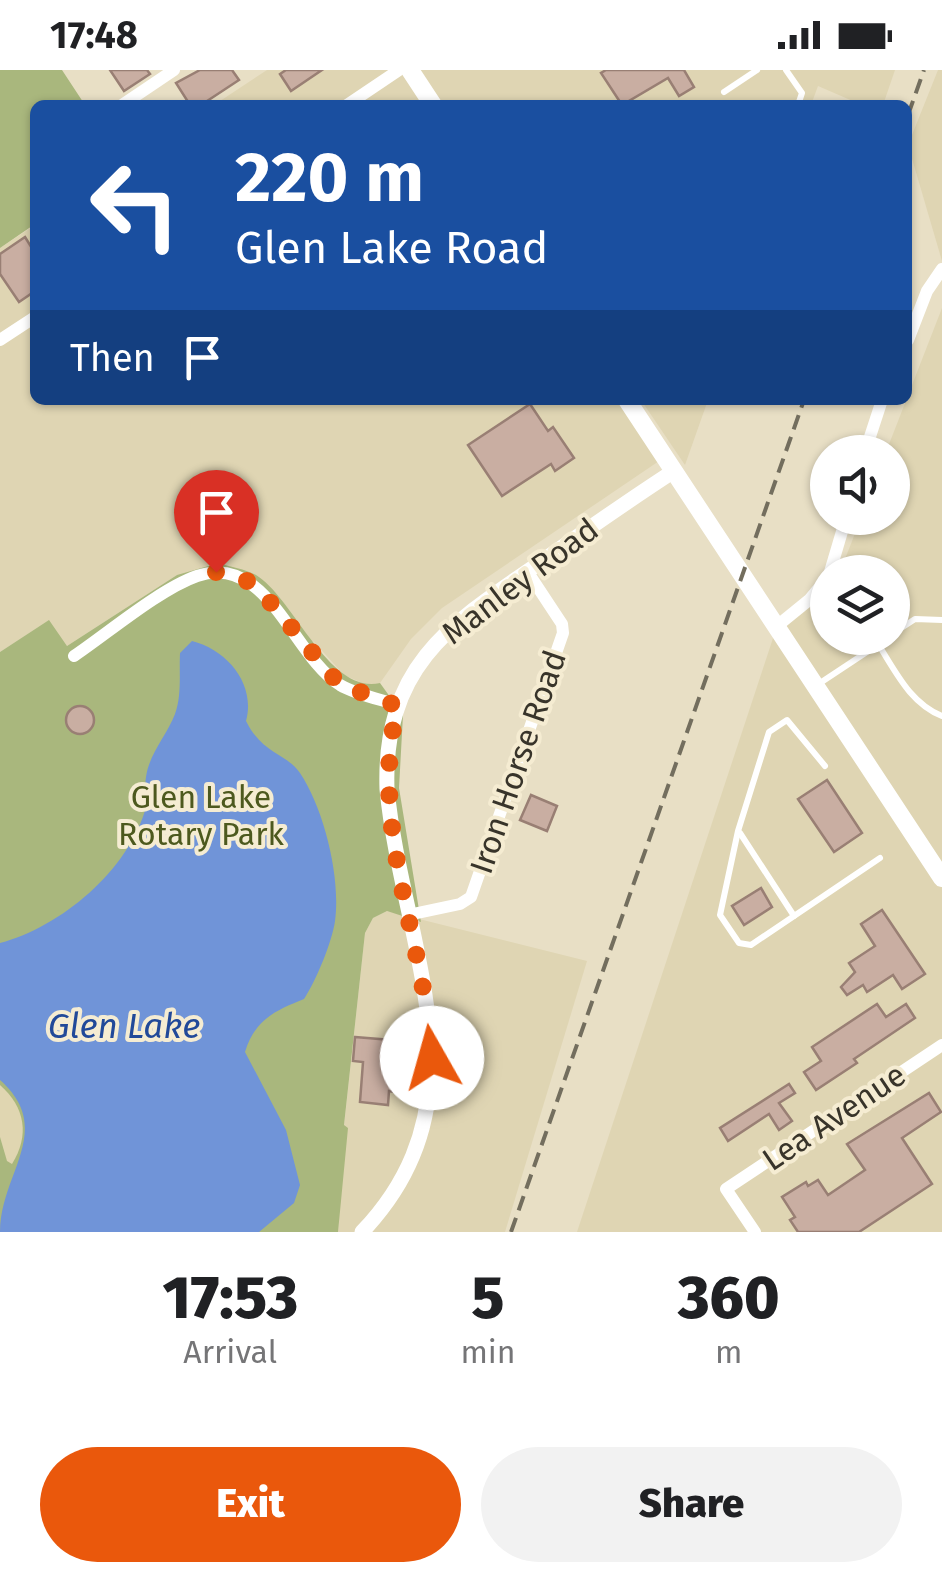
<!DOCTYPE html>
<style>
:root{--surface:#fff;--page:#f2f2f2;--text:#202124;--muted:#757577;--accent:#ea580c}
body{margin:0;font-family:"Fira Sans",sans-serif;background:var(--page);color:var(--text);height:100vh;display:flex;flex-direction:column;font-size:38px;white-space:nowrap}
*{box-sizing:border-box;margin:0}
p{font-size:32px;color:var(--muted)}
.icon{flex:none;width:55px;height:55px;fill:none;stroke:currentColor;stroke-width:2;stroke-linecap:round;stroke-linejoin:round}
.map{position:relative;height:1162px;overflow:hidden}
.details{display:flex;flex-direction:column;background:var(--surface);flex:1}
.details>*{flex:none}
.banner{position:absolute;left:30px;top:30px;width:882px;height:305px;border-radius:15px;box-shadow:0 2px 8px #0004;background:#1a4fa0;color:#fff;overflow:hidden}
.controls{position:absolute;left:810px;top:365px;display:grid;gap:20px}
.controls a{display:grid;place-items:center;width:100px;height:100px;border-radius:50%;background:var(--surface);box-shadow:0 2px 8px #0004;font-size:50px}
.pin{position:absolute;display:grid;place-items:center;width:85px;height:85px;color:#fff;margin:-102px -42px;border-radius:50% 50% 50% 0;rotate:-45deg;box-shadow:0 0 10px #0007}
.pin .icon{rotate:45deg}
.me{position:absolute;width:110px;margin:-55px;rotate:353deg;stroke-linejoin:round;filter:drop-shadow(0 0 8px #0008)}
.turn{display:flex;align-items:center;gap:35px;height:210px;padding:0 40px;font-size:45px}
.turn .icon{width:130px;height:130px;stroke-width:2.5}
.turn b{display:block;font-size:70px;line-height:85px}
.then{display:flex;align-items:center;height:95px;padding:0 40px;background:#0003;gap:20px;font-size:38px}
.eta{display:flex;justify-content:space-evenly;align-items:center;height:170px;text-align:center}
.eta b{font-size:60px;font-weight:800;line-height:70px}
.action{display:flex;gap:20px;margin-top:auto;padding:20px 40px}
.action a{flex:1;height:115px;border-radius:60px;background:var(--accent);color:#fff;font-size:40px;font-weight:800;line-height:115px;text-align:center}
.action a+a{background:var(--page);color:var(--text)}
.status{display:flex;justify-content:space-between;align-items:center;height:70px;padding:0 50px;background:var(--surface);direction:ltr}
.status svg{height:28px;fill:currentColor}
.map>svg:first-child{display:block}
.built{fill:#dfd5b3}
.green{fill:#a9b77d}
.sand{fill:#e0d6b1}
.water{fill:#7094d8}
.building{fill:#c9aea2;stroke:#997f74;stroke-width:2.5}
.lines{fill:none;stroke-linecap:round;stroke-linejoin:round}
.service{stroke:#fff;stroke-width:6}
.minor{stroke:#fff;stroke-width:12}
.tertiary{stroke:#fff;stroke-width:15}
.secondary{stroke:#fff;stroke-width:18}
.rail{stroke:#736e5e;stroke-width:4;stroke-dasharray:15 8;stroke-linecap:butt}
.route{stroke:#ea580c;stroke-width:18;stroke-dasharray:0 32.4}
.labels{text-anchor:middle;stroke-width:8;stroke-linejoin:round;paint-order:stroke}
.street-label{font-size:32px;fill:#38342a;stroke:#f5ecd2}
.park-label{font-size:32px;fill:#4d591e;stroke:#f5ecd2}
.water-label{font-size:35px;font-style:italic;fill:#214999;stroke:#f5ecd2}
</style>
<div class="status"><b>17:48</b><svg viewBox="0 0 49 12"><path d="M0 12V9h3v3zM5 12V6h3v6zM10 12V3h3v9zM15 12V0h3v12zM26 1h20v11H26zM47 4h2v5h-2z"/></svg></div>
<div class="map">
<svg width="942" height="1162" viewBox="0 0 942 1162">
<rect width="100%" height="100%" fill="#e8dfc5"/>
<g class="built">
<path d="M 267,0 L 895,0 L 883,35 L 862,35 L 818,16 L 811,35 L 214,35 Z"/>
<path d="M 938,0 L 942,0 L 942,191 L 908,75 Z"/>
<path d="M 35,155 L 35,330 L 627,330 L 665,387 L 442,538 L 411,569 L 380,613 L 369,616 L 344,605 L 314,572 L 177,505 L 67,576 L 48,551 L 0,582 L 0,178 Z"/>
<path d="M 942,238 L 942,1162 L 577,1162 L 777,556 L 827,518 L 828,568 L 892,568 L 892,502 L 840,502 L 861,448 L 892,448 L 892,382 L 886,382 Z"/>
<path d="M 641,330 L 708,330 L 685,395 Z"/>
<path d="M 387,841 L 587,891 L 505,1162 L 338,1162 L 344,1056 L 365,863 L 373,848 Z"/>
</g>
<g class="green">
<path d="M 0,0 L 62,0 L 85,35 L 35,35 L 35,154 L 0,178 Z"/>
<path d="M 219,493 C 230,497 245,499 256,505 C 293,527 329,625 380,613 L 403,645 L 399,718 L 421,852 L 387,841 L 373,848 L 365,863 L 344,1055 L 348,1058 L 338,1162 L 0,1162 L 0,582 L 49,550 L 67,576 L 177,505 Z"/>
</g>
<path class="sand" d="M 0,1015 C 25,1037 30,1065 12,1094 L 7,1091 L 0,1067 Z"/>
<path class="water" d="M 192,571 C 228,580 256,615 246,651 C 263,685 285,682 300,703 C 324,739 341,807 335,851 C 332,872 316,911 304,929 C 274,941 255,950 245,982 L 286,1060 L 300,1115 L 294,1133 L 259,1162 L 0,1162 C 0,1103 56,1060 0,1010 L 0,873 C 61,857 129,800 146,737 C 149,727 144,717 146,707 C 149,684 167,665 175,644 C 182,625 179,603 180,583 Z"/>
<g class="building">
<path d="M 110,0 L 147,0 L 150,4 L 124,21 Z"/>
<path d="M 200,0 L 232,0 L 239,10 L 201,35 L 190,35 L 176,13 Z"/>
<path d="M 286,0 L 322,0 L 291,21 L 280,4 Z"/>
<path d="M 606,0 L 684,0 L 694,17 L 679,26 L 668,8 L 622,35 L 601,3 Z"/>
<path d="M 25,167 L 35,183 L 35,221 L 19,232 L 0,204 L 0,184 Z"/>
<path d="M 530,334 L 548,361 L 553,357 L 574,388 L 555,401 L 551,394 L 502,426 L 468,375 Z"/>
<circle cx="80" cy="650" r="14"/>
<path d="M 827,710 L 862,763 L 834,782 L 798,729 Z"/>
<path d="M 531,725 L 557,736 L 547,761 L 520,750 Z"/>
<path d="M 761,818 L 772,837 L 744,855 L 732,836 Z"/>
<path d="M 882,840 L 925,904 L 902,919 L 893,905 L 867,922 L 863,915 L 847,925 L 841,917 L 855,902 L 849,893 L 875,876 L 861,854 Z"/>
<path d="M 877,934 L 886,947 L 906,934 L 915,948 L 854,989 L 857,993 L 816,1020 L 804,1002 L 821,991 L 812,977 Z"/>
<path d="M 355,967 L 391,970 L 388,1010 L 396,1013 L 395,1022 L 389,1021 L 388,1035 L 360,1032 L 363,992 L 353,991 Z"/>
<path d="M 789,1014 L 795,1023 L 779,1033 L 792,1051 L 779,1060 L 769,1044 L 728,1071 L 720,1058 Z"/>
<path d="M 929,1023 L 941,1042 L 902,1068 L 932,1114 L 859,1162 L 798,1162 L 790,1150 L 795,1147 L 782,1127 L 806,1112 L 808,1116 L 818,1110 L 828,1125 L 865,1100 L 847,1074 Z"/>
</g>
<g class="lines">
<g class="service">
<path d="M 786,0 L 802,23 L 798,35"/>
<path d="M 724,22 L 757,0"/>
<path d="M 892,564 L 915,549 L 942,550"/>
<path d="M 878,574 C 896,602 910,633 942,646"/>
<path d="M 817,615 L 888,568"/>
<path d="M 825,696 L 787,650 L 769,662 L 738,761 L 720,845 L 739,873 L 751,875 L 880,788"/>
<path d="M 740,763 L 794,846"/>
</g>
<g class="minor">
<path d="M 122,35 L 174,0"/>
<path d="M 347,35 L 399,0"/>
<path d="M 0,270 L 35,247"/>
<path d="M 908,270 L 927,221 L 942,199"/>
<path d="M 865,382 L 882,330"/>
<path d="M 830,502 L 846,448"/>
<path d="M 777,556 L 809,530 L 828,507"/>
<path d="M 74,586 C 108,563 160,519 197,506 C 268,482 292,585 340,615 C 357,625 379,629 398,635"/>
<path d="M 408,845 L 460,834 L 471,827 L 563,563 L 562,554 L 527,501"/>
<path d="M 755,1162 L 726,1119 L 942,975"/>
</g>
<path class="tertiary" d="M 362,1162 C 490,1028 402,876 387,719 C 383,596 450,554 541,492 C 585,461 629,430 674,401"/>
<g class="secondary">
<path d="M 410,0 L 433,35"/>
<path d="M 627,330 L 942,808"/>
</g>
<g class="rail">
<path d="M 908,45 L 924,0"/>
<path d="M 511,1162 L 804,330"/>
</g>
</g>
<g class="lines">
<path class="route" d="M 216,502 L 244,509 L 259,519 L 339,614 L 398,636 C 367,753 425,870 432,988"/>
</g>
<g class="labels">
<g class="street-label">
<text transform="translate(520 511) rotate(-37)" y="11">Manley Road</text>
<text transform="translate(518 692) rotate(-71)" y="11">Iron Horse Road</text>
<text transform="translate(834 1047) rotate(-34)" y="11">Lea Avenue</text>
</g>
<g class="park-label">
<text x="201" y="738">Glen Lake<tspan x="201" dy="37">Rotary Park</tspan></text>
</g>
<g class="water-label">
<text x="124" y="968">Glen Lake</text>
</g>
</g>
</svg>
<div class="controls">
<a><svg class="icon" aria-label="sound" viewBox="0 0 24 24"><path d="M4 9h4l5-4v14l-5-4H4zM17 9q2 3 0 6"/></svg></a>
<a><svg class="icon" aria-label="layers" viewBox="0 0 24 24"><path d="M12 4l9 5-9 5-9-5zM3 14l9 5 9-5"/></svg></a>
</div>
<div class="pin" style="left:216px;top:502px;background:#d93025"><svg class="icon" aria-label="arrive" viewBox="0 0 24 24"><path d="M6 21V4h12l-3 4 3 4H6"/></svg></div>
<svg class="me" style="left:432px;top:988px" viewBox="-20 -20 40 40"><circle r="19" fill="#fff"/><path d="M0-13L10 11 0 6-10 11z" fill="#ea580c"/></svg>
<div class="banner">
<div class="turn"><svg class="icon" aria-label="left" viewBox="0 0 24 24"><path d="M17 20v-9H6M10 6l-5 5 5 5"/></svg><div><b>220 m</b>Glen Lake Road</div></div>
<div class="then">Then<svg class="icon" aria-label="arrive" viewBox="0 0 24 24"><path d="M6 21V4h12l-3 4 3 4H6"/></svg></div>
</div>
</div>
<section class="details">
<div class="eta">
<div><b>17:53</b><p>Arrival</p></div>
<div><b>5</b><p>min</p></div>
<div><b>360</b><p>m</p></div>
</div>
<div class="action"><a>Exit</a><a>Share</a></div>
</section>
